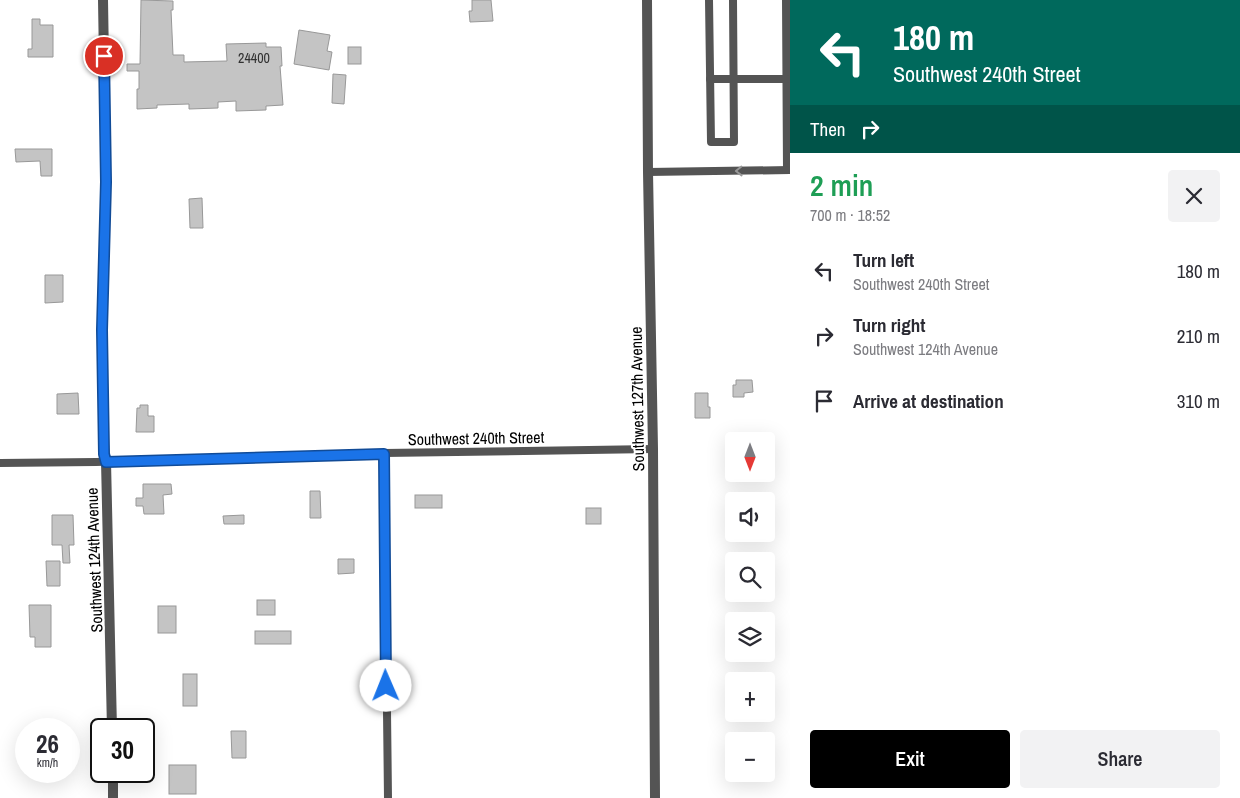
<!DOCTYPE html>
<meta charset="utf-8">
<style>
:root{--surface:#fff;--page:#f2f2f3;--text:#2b2b33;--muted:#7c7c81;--accent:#000}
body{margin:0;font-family:"Archivo Narrow",sans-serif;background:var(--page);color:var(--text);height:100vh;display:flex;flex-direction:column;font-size:19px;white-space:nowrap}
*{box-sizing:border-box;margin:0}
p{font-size:16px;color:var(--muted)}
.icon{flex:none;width:28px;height:28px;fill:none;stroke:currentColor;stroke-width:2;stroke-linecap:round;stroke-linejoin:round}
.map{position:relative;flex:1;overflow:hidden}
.panel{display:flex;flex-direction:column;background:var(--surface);width:450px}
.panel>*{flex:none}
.top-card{background:#00695c;color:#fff;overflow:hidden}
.needle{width:32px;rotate:180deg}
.buttons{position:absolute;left:725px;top:432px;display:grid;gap:10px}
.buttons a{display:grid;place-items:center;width:50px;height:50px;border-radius:5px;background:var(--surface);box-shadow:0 5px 20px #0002;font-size:25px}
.speed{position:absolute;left:15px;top:718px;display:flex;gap:10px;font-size:25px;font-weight:700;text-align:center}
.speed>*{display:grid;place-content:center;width:65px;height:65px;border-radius:50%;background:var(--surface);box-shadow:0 5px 20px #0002;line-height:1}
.speed small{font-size:12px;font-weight:400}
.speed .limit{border:2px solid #111;border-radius:8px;background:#fff;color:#111}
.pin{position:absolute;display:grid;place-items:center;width:42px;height:42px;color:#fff;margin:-21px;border:2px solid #fff;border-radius:50%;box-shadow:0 1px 5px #0007}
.me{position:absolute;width:55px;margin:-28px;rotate:359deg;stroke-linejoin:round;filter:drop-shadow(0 0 4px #0008)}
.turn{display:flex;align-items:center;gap:18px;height:105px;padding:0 20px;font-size:22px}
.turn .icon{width:65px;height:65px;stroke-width:2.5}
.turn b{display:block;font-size:35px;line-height:42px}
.then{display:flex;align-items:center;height:48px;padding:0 20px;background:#0003;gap:10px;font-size:19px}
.round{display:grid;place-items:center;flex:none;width:52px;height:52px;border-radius:5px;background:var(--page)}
.headline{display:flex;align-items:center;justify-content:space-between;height:85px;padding:0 20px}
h1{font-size:30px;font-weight:600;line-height:38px;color:#1e9e55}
.action{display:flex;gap:10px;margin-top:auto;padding:10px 20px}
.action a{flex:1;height:58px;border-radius:5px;background:var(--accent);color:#fff;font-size:20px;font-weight:600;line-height:58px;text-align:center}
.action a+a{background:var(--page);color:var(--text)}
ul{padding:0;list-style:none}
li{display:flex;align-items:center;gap:15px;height:65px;padding:0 20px}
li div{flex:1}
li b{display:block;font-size:19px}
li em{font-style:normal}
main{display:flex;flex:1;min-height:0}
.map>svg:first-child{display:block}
.building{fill:#c4c4c4;stroke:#989898}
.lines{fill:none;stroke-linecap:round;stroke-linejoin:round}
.minor{stroke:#545454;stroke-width:8}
.tertiary{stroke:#545454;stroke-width:10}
.oneway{stroke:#989898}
.route-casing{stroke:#114b97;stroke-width:12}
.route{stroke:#1a73e8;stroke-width:9}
.labels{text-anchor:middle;stroke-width:4;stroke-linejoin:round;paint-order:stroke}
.number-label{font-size:14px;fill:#313131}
.street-label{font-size:16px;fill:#000;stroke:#fff}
</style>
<main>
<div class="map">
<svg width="790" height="798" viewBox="0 0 790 798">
<rect width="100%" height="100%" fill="#fff"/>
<g class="building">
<path d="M 141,0 L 173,1 L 173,10 L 171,10 L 173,55 L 184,55 L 184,62 L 227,61 L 226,44 L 266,43 L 266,47 L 281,47 L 282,66 L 280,66 L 283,105 L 266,106 L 266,110 L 236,111 L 236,101 L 218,102 L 218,108 L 189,109 L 189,104 L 157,105 L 157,108 L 137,109 L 137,89 L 139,89 L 139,71 L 127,71 L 127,64 L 140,64 Z"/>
<path d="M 472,0 L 491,0 L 493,21 L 470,22 L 469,11 L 472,11 Z"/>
<path d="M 32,19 L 40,19 L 40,25 L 53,25 L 53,57 L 28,57 L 28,49 L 32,49 Z"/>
<path d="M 299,30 L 330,35 L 327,51 L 332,52 L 329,70 L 294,64 Z"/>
<rect x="348" y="47" width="13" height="17"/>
<path d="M 333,74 L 346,75 L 344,104 L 332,103 Z"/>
<path d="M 15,149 L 52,149 L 52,176 L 41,176 L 40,161 L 16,162 Z"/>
<path d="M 202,198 L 203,228 L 190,228 L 189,199 Z"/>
<path d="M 45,275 L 63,275 L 63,302 L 45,303 Z"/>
<path d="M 736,380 L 752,380 L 753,392 L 744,393 L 744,397 L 733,397 L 733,385 L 736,385 Z"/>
<path d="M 78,393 L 79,414 L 57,414 L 57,394 Z"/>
<path d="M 695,393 L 708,393 L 708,407 L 710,407 L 710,418 L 695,418 Z"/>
<path d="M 140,405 L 148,405 L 148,416 L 154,416 L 154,432 L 136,432 L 137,408 L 140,408 Z"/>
<path d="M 143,484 L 171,484 L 172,494 L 163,495 L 164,514 L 144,514 L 143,506 L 136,506 L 136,498 L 143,498 Z"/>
<path d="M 310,491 L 320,491 L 321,518 L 310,518 Z"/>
<rect x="415" y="495" width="27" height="13"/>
<rect x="586" y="508" width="15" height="16"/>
<path d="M 52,515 L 73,515 L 74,545 L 69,545 L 70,563 L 63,563 L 62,545 L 52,545 Z"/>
<path d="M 244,515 L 244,524 L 224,524 L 223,516 Z"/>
<path d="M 338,559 L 354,559 L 354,573 L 338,574 Z"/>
<path d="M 46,561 L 60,561 L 60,586 L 47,586 Z"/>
<rect x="257" y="600" width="18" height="15"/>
<path d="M 29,605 L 51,605 L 51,647 L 35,647 L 35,637 L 30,637 Z"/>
<rect x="158" y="606" width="18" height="27"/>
<rect x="255" y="631" width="36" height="13"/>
<rect x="183" y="674" width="14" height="32"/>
<path d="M 231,731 L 246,731 L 246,758 L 232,758 Z"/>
<rect x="169" y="765" width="27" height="29"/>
</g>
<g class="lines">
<g class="minor">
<path d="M 709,0 L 711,142 L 734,142 L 733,0"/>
<path d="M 786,0 L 787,170"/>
<path d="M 710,79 L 787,79"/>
<path d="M 648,172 L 790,170"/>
<path d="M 384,453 L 388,798"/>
<path d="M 0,463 L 96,462 L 384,453 L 653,449"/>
</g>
<g class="tertiary">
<path d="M 103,0 L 106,182 L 102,330 L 104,453 L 106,461 L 112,729"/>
<path d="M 647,0 L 648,172 L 653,449 L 655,798"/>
<path d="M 113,771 L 113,798"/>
</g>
</g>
<defs><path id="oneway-chevron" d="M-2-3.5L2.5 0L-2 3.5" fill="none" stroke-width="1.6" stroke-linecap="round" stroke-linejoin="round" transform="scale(1.25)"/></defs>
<use class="oneway" href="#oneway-chevron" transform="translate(739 171) rotate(179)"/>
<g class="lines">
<defs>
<path id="route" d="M 104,56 L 106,182 L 102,330 L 104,454 L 106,462 L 384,454 L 386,686"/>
</defs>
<use href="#route" class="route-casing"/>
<use href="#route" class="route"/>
</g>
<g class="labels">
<g class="number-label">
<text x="254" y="63">24400</text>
</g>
<g class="street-label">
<text transform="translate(637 399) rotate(-91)" y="6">Southwest 127th Avenue</text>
<text transform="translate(476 438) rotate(-1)" y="6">Southwest 240th Street</text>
<text transform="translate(94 560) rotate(-92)" y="6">Southwest 124th Avenue</text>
</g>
</g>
</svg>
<div class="buttons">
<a><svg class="needle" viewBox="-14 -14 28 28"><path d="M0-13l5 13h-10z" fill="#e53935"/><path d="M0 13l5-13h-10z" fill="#7c7c81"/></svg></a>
<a><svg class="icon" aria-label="sound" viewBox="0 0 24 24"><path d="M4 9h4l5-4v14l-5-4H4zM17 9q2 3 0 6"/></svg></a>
<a><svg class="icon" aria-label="search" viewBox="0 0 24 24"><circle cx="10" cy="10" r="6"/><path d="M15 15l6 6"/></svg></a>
<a><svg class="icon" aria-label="layers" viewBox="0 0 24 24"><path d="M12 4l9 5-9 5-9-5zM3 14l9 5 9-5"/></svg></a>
<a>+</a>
<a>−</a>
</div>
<div class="speed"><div>26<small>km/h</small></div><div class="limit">30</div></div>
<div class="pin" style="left:104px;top:56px;background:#d93025"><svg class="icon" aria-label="arrive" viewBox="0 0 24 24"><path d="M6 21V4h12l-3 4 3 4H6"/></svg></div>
<svg class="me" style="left:386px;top:686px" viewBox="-20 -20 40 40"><circle r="19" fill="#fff"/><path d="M0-13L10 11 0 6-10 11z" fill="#1a73e8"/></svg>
</div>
<section class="panel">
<div class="top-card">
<div class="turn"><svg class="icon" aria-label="left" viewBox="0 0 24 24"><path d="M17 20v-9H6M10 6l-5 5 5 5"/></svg><div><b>180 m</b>Southwest 240th Street</div></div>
<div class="then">Then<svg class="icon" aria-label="right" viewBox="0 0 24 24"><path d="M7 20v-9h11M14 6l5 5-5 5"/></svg></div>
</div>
<div class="headline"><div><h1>2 min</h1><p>700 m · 18:52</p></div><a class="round"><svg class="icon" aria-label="close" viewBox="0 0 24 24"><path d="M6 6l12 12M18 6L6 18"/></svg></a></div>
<ul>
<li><svg class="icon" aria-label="left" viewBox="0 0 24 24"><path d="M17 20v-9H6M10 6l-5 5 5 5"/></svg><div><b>Turn left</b><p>Southwest 240th Street</p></div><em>180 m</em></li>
<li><svg class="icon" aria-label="right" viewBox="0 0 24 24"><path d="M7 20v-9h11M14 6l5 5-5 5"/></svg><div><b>Turn right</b><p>Southwest 124th Avenue</p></div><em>210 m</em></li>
<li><svg class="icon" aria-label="arrive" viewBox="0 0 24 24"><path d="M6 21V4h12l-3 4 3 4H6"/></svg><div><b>Arrive at destination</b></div><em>310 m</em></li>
</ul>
<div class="action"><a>Exit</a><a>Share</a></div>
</section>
</main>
